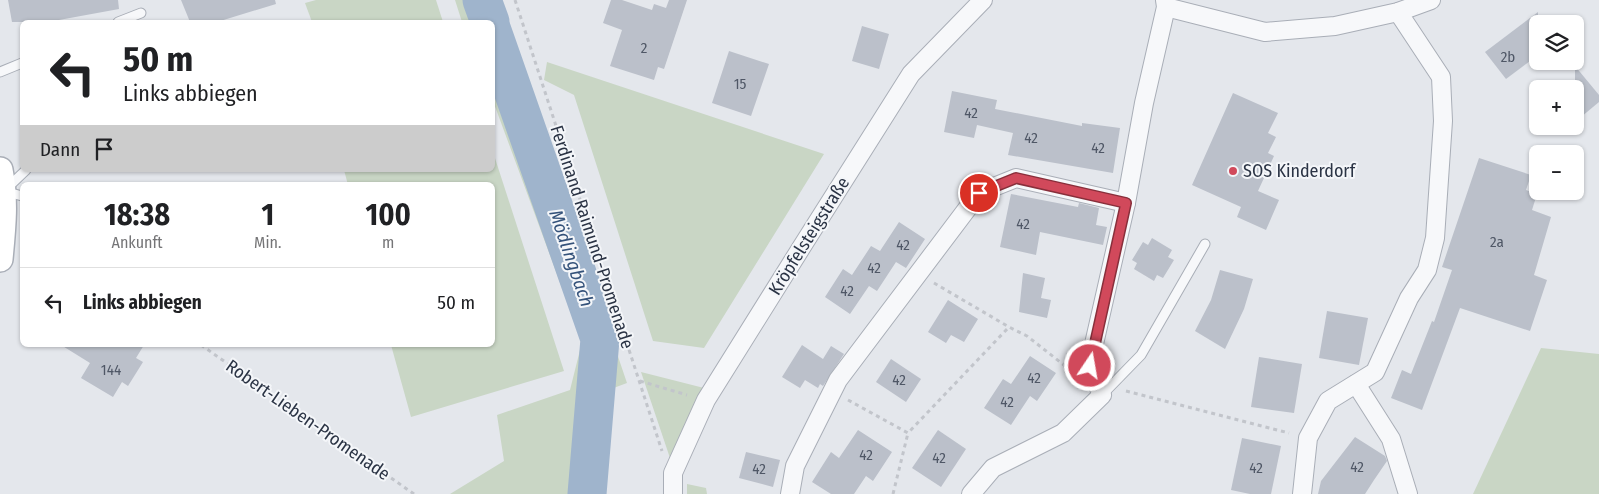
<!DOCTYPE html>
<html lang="de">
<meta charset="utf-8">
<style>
:root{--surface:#fff;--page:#f2f2f2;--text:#202124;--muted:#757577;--line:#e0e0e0}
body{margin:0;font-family:"Fira Sans Condensed",sans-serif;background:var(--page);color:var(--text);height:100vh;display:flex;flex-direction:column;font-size:19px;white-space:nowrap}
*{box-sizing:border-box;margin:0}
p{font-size:16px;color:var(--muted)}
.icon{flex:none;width:28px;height:28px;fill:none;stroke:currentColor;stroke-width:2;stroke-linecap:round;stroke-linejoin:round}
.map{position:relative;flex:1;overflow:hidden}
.drawer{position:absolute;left:20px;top:182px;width:475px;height:165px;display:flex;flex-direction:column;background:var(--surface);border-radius:8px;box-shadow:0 1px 4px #0004}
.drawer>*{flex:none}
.guide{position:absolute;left:20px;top:20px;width:475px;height:152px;border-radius:8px;box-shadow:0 1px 4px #0004;background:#fff;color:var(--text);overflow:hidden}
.buttons{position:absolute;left:1529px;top:15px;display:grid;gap:10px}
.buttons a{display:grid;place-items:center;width:55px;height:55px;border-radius:8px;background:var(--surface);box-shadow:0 1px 4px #0004;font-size:25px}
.pin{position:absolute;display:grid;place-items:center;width:42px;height:42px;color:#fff;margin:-21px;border:2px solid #fff;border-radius:50%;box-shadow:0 1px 5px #0007}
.me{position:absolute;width:55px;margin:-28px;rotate:12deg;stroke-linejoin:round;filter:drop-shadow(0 0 4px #0008)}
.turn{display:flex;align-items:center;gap:18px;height:105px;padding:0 20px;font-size:22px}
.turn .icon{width:65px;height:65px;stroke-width:2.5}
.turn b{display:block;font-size:35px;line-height:42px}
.then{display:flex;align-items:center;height:48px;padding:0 20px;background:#0003;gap:10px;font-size:19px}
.eta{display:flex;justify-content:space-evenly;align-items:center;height:85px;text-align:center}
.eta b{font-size:30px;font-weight:700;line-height:35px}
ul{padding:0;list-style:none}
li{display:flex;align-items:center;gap:15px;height:70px;padding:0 20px;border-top:1px solid var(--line)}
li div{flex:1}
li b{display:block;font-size:19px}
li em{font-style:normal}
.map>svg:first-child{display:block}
.green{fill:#c9d6c5}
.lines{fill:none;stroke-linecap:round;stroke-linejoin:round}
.river{stroke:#9fb4cc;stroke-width:39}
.building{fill:#bbc0ca}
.lane-casing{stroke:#a9aeb7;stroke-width:11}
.street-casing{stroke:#a9aeb7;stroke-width:20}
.secondary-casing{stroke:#a9aeb7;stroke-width:28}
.path{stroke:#c2c5cb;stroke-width:3;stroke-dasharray:4 4;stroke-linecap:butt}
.lane{stroke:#f7f8fa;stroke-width:9}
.street{stroke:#f7f8fa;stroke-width:18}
.secondary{stroke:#fff;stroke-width:25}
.route-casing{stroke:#882f3b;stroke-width:12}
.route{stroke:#d1495b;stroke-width:9}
.poi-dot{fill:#d1495b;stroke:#f4f6f9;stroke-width:2}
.labels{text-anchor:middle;stroke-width:4;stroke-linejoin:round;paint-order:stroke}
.number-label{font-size:15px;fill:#4f5766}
.poi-label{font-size:18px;fill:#2b3445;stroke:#f4f6f9;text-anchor:start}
.street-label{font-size:18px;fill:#2b3445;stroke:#f4f6f9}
.water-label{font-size:19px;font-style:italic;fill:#34527a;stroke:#f4f6f9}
</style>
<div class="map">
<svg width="1599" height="494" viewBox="0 0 1599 494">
<rect width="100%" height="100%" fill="#e4e7ec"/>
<g class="green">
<path d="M 316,0 L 436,0 L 443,22 L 312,22 L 305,3 Z"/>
<path d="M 455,0 L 497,0 L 627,383 L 584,399 L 574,494 L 450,494 L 504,461 L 497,415 L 570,390 L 582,342 L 493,101 L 492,22 L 462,22 Z"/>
<path d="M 547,62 L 824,154 L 704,348 L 653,341 L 574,95 L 544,80 Z"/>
<path d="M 493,152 L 564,371 L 411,417 L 391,345 L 492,345 L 492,185 L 348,185 L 344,170 L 492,170 Z"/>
<path d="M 1541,348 L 1599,354 L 1599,494 L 1473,494 Z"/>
<path d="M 641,372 L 704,388 L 670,458 Z"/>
<path d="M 687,484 L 706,488 L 707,494 L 687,494 Z"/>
</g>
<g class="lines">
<g class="river">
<path d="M 482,0 L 490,22"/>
<path d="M 492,31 L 600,339 L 587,494"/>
</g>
</g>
<g class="building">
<path d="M 8,0 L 118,0 L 119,9 L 48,22 L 12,22 Z"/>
<path d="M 181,0 L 275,0 L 276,4 L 217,22 L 190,22 Z"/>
<path d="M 611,0 L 622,0 L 652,10 L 654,4 L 666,8 L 669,0 L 687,0 L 664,69 L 658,67 L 654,80 L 610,66 L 622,30 L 603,23 Z"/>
<path d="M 1538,12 L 1538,55 L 1506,79 L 1485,52 Z"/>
<path d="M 862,26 L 889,34 L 879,69 L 852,61 Z"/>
<path d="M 729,51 L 769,64 L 751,116 L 712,103 Z"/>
<path d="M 1575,66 L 1599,95 L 1599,102 L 1575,122 Z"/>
<path d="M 952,91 L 997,100 L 995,109 L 1082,126 L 1082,123 L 1120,128 L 1113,173 L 1008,155 L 1013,133 L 977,125 L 974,138 L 944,132 Z"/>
<path d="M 1233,93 L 1278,113 L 1268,133 L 1276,137 L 1268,153 L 1274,156 L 1258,191 L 1279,200 L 1266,230 L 1237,217 L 1241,207 L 1192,185 Z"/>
<path d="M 1479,158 L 1531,175 L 1526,190 L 1537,194 L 1532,210 L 1551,217 L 1534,275 L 1547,280 L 1530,331 L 1460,308 L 1422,410 L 1391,398 L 1402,370 L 1411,374 L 1432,321 L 1434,322 L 1452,270 L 1442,267 Z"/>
<path d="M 1011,194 L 1078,207 L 1079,203 L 1099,208 L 1096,225 L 1107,227 L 1103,245 L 1040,232 L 1036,255 L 1000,247 Z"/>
<path d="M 899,222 L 925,239 L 906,268 L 896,262 L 877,291 L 869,286 L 850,314 L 825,297 L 843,269 L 852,275 L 871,246 L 880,251 Z"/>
<path d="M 1152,238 L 1172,250 L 1168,257 L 1174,260 L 1163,278 L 1157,275 L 1154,281 L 1134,269 L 1137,263 L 1132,260 L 1143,242 L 1148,245 Z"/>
<path d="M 1220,270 L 1253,279 L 1244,309 L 1225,349 L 1195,331 L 1211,300 Z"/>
<path d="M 1023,273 L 1045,278 L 1041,298 L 1051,300 L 1047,318 L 1019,312 Z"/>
<path d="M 948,300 L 978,319 L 964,342 L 951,335 L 946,343 L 928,332 Z"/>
<path d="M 1327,311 L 1368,318 L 1359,365 L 1319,358 Z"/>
<path d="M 61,345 L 144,345 L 136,358 L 143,362 L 128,386 L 122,382 L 113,397 L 81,378 L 90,363 Z"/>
<path d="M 802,345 L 823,359 L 831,346 L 844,354 L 823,386 L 820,384 L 818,388 L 805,380 L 800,388 L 782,377 Z"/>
<path d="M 1030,356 L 1056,373 L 1037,401 L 1030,396 L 1011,425 L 984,408 L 1003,379 L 1011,384 Z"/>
<path d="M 1259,357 L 1302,364 L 1294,413 L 1251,407 Z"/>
<path d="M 891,359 L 921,379 L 906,402 L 876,382 Z"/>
<path d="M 858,430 L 892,452 L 873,481 L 866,476 L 854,494 L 831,494 L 812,482 L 831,452 L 839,458 Z"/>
<path d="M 938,430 L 966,449 L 941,487 L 912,468 Z"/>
<path d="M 1355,437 L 1385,456 L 1387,461 L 1374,480 L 1365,494 L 1318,494 L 1321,481 Z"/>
<path d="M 1242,438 L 1281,446 L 1271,494 L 1250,494 L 1231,490 Z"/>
<path d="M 746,452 L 780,460 L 773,487 L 739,478 Z"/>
</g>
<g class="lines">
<defs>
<g id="lane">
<path d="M 118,22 L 141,13"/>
<path d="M 0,72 L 22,63"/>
<path d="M 22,196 L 4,191 L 26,170"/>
<path d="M 1102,395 L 1141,355 L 1205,244"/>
</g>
<g id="street">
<path d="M 1166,7 L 1265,32 L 1335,26 L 1398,12 L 1431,0"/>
<path d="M 1356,384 L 1391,439 L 1408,494"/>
<path d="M 673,494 L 673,473 L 706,400 L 801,248 L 911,74 L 983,0"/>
<path d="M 790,494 L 795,466 L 838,380 L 979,193 L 1016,178 L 1126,203"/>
<path d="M 971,494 L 993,468 L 1063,433 L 1102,395 L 1089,366 L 1126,203 L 1144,103 L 1166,7 L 1165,0"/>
<path d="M 1302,494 L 1308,438 L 1328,401 L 1375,372 L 1409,298 L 1427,270 L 1435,238 L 1443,121 L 1441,77 L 1398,12"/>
</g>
<path id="secondary" d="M 0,170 C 6,200 3,228 0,259"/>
</defs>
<use href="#lane" class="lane-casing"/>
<use href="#street" class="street-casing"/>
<use href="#secondary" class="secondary-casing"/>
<g class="path">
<path d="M 515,0 L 662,451"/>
<path d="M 934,283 L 1009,327"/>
<path d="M 201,345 L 414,494"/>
<path d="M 640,381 L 687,395"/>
<path d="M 1126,391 L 1289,433"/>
<path d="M 848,400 L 908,433 L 1009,327 L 1027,336 L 1069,369"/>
<path d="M 893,494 L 908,433"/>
</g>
<use href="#lane" class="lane"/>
<use href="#street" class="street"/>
<use href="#secondary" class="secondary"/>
</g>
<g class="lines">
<defs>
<path id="route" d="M 979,193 L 1016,178 L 1126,203 L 1090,366"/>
</defs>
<use href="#route" class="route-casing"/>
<use href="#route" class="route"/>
</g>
<circle class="poi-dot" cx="1233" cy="171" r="5"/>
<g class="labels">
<g class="number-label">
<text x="644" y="53">2</text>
<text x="1508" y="62">2b</text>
<text x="740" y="89">15</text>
<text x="971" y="118">42</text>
<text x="1031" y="143">42</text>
<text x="1098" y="153">42</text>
<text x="1023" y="229">42</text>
<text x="1497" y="247">2a</text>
<text x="903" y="250">42</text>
<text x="874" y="273">42</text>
<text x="847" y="296">42</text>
<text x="111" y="375">144</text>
<text x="1034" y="383">42</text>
<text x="899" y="385">42</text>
<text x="1007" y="407">42</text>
<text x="866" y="460">42</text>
<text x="939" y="463">42</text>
<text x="1357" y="472">42</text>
<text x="1256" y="473">42</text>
<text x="759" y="474">42</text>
</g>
<g class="poi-label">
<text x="1243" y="177">SOS Kinderdorf</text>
</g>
<g class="street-label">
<text transform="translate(809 236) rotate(-58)" y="6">Kröpfelsteigstraße</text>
<text transform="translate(592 237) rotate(72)" y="6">Ferdinand Raimund-Promenade</text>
<text transform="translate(308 420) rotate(35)" y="6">Robert-Lieben-Promenade</text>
</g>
<g class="water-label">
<text transform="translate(572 258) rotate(71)" y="7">Mödlingbach</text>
</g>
</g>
</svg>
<div class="buttons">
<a><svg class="icon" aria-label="layers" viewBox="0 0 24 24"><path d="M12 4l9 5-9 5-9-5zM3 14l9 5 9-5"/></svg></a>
<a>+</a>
<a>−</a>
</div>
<div class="pin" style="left:979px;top:193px;background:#d93025"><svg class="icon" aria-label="arrive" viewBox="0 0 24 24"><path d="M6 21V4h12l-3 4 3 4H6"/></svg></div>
<svg class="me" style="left:1090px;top:366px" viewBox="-20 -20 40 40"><circle r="17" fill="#d1495b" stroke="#fff" stroke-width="3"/><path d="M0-11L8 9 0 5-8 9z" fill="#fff"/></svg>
<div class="guide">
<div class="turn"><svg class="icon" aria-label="left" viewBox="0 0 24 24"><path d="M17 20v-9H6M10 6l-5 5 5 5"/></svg><div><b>50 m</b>Links abbiegen</div></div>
<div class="then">Dann<svg class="icon" aria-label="arrive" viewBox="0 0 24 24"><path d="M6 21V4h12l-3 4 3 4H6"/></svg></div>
</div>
<section class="drawer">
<div class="eta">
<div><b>18:38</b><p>Ankunft</p></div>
<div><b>1</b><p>Min.</p></div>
<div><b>100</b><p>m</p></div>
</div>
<ul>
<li><svg class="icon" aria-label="left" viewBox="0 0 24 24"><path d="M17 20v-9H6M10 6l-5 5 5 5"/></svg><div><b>Links abbiegen</b></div><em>50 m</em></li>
</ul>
</section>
</div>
